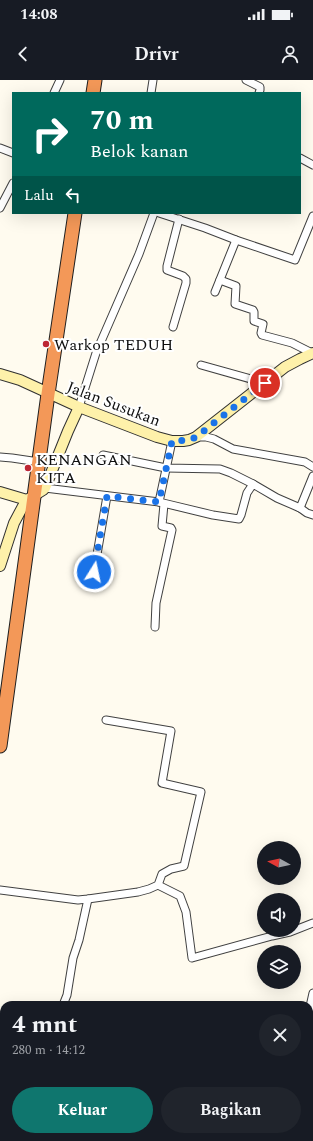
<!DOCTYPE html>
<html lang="id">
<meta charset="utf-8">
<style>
:root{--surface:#171b24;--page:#20242c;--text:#f1f3f6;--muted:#9ea1a6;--accent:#0f766e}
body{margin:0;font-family:Spectral,serif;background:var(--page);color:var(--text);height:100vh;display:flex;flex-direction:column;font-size:15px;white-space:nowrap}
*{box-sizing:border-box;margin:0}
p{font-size:13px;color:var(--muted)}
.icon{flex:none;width:22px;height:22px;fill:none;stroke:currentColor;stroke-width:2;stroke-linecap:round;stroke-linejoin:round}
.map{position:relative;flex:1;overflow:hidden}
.panel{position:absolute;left:0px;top:921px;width:313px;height:140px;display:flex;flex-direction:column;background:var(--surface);border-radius:12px 12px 0 0;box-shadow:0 4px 16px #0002}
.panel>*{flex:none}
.guide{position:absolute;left:12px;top:12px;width:289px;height:122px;border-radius:0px;box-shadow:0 4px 16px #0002;background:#00695c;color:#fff;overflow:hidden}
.needle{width:26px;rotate:278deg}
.tools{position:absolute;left:257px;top:761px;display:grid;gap:8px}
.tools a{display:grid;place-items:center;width:44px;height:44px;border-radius:50%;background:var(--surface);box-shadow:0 4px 16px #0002;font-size:20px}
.pin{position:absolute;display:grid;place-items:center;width:34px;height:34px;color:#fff;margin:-17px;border:2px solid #fff;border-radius:50%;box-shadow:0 1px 4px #0007}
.me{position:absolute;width:44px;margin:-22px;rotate:10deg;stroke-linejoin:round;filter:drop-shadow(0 0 3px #0008)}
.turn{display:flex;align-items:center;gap:14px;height:84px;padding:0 12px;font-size:18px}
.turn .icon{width:52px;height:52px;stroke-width:2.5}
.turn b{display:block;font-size:28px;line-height:34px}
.then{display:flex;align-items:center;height:38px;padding:0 12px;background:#0003;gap:8px;font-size:15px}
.round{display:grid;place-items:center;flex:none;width:42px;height:42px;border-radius:21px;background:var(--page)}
.summary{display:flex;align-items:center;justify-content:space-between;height:68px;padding:0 12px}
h1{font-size:24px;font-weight:700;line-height:30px}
.action{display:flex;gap:8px;margin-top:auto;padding:8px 12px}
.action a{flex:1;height:46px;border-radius:24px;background:var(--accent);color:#fff;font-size:16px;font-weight:700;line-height:46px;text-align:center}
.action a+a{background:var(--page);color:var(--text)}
.status{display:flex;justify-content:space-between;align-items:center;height:28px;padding:0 20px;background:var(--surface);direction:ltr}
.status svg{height:11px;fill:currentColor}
header{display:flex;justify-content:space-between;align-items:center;height:52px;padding:0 12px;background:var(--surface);font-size:18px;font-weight:700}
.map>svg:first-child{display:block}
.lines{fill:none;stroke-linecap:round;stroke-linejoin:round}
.street-casing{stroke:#414141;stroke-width:9}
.secondary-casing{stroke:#303030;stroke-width:12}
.highway-casing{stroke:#1f1f1f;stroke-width:15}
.street{stroke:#fff;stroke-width:7}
.secondary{stroke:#fef1aa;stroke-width:10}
.highway{stroke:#f39858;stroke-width:13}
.route{stroke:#1a73e8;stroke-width:7;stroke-dasharray:0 12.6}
.poi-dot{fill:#bd2634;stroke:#fff;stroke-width:1.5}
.labels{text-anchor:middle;stroke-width:4;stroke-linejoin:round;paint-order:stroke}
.poi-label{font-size:16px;fill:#0e0e0e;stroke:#fff;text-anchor:start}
.street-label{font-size:16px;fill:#0e0e0e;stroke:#fff}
</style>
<div class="status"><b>14:08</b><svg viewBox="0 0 49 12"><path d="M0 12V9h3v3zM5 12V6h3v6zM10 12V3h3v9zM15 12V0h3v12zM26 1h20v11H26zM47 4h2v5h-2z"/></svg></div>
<header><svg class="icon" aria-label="back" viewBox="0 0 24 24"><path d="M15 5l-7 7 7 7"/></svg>Drivr<svg class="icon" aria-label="person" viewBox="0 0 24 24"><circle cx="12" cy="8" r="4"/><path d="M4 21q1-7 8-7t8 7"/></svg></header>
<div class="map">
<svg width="313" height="1061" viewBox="0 0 313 1061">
<rect width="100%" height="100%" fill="#fffbef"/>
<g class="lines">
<defs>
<g id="street">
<path d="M 246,0 L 260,7 L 260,10 L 259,13"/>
<path d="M 54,13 L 60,0"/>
<path d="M 151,13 L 153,0"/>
<path d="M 0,68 L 13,73"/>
<path d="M 300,78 L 313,85"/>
<path d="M 0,128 L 13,103"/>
<path d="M 159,133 L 205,148 L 236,160 L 295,180 L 313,136"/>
<path d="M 220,200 L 236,206 L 235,224 L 253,230 L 254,232 L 254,241 L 263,244 L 261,253 L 262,255 L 292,263 L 312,273"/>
<path d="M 215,212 L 236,160"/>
<path d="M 173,247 L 186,203 L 186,199 L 183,196 L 167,190 L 167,186 L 179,139"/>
<path d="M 201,285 L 265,303"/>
<path d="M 79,327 L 96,273 L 139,174 L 154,133"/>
<path d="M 196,357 L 206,357 L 214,359 L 233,369 L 305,382 L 313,387"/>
<path d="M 103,375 L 166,388 L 220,389 L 231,393 L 253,404"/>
<path d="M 0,377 L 12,378 L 39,382"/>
<path d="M 45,408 L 159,422 L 213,435 L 239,439 L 241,435 L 247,413 L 253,404 L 277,418 L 300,428 L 307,433 L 313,435"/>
<path d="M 159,422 L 172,361"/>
<path d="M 300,428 L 313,396"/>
<path d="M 94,492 L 107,416"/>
<path d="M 155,547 L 156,523 L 172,450 L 171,448 L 162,446 L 164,424"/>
<path d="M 158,805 L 180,816 L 186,832 L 192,878 L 272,856 L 290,852 L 313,843"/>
<path d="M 0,810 L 78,820 L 88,819 L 138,812 L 149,809 L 158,805 L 162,794 L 171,789 L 184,786 L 201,712 L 162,703 L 171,651 L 106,640"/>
<path d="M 63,925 L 67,915 L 73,878 L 79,860 L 88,819"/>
<path d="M 309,931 L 313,913"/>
<path d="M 29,1061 L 30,1057"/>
<path d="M 275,1061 L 276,1057"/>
</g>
<g id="secondary">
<path d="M 0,294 L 20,300 L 79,327 L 157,357 L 172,361 L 183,361 L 189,360 L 196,357 L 285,287 L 300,279 L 313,273"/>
<path d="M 0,412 L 27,420"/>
<path d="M 0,486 L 14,443 L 22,428 L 27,420 L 43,410 L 45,408 L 68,351 L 79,327"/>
</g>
<g id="highway">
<path d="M 93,13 L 95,0"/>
<path d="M 0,666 L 48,314 L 75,133"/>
</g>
</defs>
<use href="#street" class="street-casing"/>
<use href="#secondary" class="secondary-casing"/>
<use href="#highway" class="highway-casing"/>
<use href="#street" class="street"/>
<use href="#secondary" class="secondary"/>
<use href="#highway" class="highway"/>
</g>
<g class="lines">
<path class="route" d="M 94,492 L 107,416 L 159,422 L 172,361 L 189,360 L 196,357 L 265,303"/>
</g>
<g class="poi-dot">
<circle cx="46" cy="264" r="4"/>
<circle cx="28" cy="388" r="4"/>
</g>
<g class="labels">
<g class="poi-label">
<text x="54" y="270">Warkop TEDUH</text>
<text x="36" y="385">KENANGAN<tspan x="36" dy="18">KITA</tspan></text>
</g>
<g class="street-label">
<text transform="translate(114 323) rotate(21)" y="6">Jalan Susukan</text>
</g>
</g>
</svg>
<div class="tools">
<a><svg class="needle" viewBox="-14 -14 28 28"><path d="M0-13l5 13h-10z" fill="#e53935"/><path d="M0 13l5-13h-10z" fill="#9ea1a6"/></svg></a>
<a><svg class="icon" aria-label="sound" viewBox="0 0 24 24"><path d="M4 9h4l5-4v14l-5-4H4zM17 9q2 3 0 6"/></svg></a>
<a><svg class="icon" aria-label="layers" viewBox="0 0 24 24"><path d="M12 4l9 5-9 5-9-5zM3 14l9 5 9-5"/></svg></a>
</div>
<div class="pin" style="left:265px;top:303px;background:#d93025"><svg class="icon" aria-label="arrive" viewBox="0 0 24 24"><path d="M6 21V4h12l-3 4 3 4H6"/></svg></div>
<svg class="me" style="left:94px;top:492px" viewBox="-20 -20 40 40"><circle r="17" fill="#1a73e8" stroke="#fff" stroke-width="3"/><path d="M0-11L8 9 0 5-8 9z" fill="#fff"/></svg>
<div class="guide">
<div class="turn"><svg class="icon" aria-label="right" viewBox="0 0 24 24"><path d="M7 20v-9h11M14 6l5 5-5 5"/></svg><div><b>70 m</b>Belok kanan</div></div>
<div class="then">Lalu<svg class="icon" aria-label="left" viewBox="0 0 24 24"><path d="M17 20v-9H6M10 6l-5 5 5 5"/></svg></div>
</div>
<section class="panel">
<div class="summary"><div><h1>4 mnt</h1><p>280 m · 14:12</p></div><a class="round"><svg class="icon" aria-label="close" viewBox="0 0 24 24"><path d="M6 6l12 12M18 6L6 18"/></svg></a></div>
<div class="action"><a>Keluar</a><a>Bagikan</a></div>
</section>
</div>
